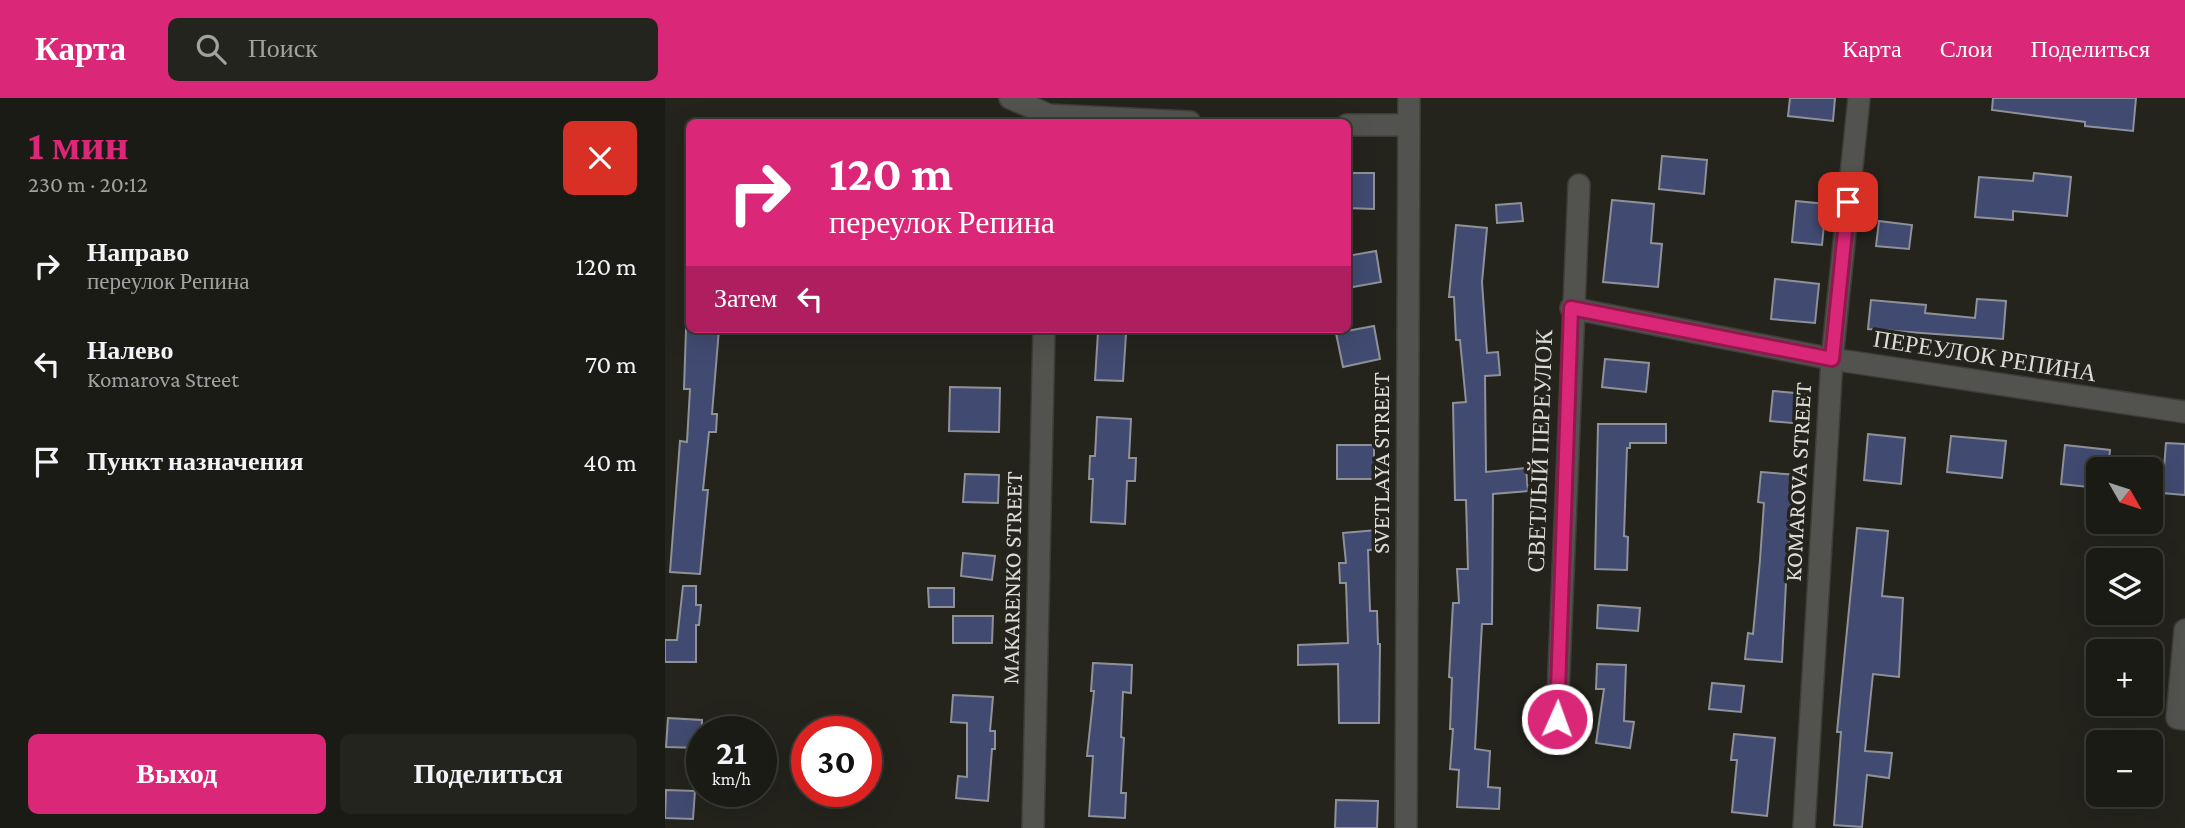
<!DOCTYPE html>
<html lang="ru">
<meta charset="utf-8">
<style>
:root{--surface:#1b1b16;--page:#24241f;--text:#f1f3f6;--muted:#a0a1a1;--line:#393935;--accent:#db2777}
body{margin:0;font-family:"Crimson Pro",serif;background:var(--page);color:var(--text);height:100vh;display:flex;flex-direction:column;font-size:26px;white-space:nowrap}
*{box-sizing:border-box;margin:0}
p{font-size:23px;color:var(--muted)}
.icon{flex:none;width:38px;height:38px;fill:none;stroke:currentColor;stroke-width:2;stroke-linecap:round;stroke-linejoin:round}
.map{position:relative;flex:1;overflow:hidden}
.side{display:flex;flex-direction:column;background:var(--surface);width:665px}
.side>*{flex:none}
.top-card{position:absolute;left:21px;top:21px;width:665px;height:214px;border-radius:10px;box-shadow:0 7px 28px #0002,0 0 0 2px var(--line);background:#db2777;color:#fff;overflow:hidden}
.needle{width:46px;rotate:129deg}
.fabs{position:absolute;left:1421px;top:359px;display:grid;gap:14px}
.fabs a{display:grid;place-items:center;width:77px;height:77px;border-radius:10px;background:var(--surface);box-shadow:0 7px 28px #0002,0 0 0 2px var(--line);font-size:35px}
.speed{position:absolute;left:21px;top:618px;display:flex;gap:14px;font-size:35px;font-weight:700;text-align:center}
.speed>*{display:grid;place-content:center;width:91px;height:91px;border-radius:50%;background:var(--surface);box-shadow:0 7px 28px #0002,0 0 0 2px var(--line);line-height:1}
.speed small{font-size:18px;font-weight:400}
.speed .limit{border:10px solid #d22;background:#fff;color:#111}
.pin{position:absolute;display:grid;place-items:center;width:60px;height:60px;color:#fff;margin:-30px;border-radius:14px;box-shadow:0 4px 10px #0006}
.me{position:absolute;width:77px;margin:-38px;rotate:2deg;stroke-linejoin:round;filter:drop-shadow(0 0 5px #0008)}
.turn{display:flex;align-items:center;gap:24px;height:147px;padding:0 28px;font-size:32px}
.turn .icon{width:91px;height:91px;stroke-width:2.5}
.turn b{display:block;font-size:49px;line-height:60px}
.then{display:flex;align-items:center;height:66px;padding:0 28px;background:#0003;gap:14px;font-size:26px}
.round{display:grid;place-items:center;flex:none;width:74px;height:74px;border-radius:10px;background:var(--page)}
.summary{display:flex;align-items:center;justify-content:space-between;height:119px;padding:0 28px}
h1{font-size:42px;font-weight:700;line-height:52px;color:var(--accent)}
.primary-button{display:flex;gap:14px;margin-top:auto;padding:14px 28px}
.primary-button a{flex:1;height:80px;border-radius:10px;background:var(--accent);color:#fff;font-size:28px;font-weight:700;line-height:80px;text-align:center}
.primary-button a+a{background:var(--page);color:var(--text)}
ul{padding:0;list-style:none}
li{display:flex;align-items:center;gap:21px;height:98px;padding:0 28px}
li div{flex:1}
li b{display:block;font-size:26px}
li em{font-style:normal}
header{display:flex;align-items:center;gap:42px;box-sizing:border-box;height:98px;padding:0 35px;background:var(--accent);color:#fff}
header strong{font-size:33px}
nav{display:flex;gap:38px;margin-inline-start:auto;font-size:24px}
.search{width:490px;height:63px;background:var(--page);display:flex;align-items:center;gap:18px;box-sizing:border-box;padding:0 24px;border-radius:10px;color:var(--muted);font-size:26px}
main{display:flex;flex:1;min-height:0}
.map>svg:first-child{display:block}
.building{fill:#414a70;stroke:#8f9199;stroke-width:2}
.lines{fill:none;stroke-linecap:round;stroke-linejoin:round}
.minor-casing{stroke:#3e3e37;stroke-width:24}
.minor{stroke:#52534f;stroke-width:21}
.route-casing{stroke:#8e194d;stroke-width:18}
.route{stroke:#db2777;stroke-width:12}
.labels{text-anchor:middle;stroke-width:7;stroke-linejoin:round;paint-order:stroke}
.street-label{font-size:24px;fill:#dbdbd7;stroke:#24241d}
</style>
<header>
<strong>Карта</strong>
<div class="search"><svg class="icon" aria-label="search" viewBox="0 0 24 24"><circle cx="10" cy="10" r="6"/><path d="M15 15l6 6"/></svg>Поиск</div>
<nav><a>Карта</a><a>Слои</a><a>Поделиться</a></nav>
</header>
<main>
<section class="side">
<div class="summary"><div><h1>1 мин</h1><p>230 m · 20:12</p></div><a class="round" style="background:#d93025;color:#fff"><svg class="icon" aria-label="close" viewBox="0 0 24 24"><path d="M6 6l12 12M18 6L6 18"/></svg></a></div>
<ul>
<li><svg class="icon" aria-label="right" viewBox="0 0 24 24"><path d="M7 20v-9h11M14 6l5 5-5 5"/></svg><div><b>Направо</b><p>переулок Репина</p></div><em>120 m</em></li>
<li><svg class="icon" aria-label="left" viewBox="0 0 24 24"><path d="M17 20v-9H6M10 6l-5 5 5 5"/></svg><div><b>Налево</b><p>Komarova Street</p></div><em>70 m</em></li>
<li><svg class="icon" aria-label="arrive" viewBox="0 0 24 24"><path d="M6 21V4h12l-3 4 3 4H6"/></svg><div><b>Пункт назначения</b></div><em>40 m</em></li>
</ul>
<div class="primary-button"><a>Выход</a><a>Поделиться</a></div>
</section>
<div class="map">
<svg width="1520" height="730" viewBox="0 0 1520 730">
<rect width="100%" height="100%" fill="#24241d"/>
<g class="building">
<path d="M 1125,0 L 1170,0 L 1168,23 L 1123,18 Z"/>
<path d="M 1328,0 L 1471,0 L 1468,33 L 1420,28 L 1420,24 L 1327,12 Z"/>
<path d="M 997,58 L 1042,62 L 1039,96 L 994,91 Z"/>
<path d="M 682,75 L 709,75 L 709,111 L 682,110 Z"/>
<path d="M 1369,75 L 1406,79 L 1402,118 L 1348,113 L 1348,122 L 1310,119 L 1314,79 L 1368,83 Z"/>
<path d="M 947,102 L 989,106 L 986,145 L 997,146 L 993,189 L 938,184 Z"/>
<path d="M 1131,103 L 1161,106 L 1157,147 L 1127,144 Z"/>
<path d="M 856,105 L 858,123 L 832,125 L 831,107 Z"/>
<path d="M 1214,123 L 1247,127 L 1244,151 L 1211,148 Z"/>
<path d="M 791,127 L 822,130 L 817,184 L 822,255 L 833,254 L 835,277 L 820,278 L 821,374 L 861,370 L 863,393 L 828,396 L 827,526 L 817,526 L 810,651 L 825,653 L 823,689 L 835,690 L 834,711 L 792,709 L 794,672 L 785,671 L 788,631 L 785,631 L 787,580 L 784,579 L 788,505 L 794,505 L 792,471 L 803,471 L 801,402 L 790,402 L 788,305 L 801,304 L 795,242 L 791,242 L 789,199 L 784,199 Z"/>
<path d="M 711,153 L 716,184 L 682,190 L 682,158 Z"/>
<path d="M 1110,181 L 1154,186 L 1150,225 L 1106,221 Z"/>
<path d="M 1312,201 L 1341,203 L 1338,241 L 1203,231 L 1206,202 L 1261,207 L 1260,215 L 1310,220 Z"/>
<path d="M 709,228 L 715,261 L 678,269 L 671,235 Z"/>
<path d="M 21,231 L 54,231 L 47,316 L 52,316 L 51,334 L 44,334 L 38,392 L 43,392 L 35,476 L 5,474 L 15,343 L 22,344 L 25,291 L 19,291 Z"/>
<path d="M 433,234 L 461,236 L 458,283 L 430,282 Z"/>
<path d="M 940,261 L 984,265 L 981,294 L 937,289 Z"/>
<path d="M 285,289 L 335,290 L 334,334 L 284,333 Z"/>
<path d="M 1108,293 L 1142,296 L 1139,326 L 1105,323 Z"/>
<path d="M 432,319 L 466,321 L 464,360 L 471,360 L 470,383 L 462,383 L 460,426 L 426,424 L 428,381 L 424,381 L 425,358 L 430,358 Z"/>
<path d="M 933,326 L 1001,326 L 1001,345 L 965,345 L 965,350 L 962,350 L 959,438 L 963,439 L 962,472 L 930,471 Z"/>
<path d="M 1203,336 L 1240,340 L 1236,386 L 1199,382 Z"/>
<path d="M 1286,338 L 1341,343 L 1337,380 L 1282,374 Z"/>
<path d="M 1501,345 L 1520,346 L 1520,397 L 1497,395 Z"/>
<rect x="672" y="347" width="37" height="34"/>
<path d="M 1400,347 L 1445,352 L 1443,371 L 1433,371 L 1433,390 L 1396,386 Z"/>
<path d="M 1096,374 L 1133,377 L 1122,465 L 1117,564 L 1080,561 L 1083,535 L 1088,536 L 1095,462 L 1099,405 L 1093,404 Z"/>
<path d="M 300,376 L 334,377 L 333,405 L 298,404 Z"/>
<path d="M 1192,430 L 1223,433 L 1217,498 L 1238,500 L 1234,579 L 1208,576 L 1200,653 L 1227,655 L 1224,680 L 1202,677 L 1197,729 L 1169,727 L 1176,634 L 1172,634 Z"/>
<path d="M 712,432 L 714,451 L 703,452 L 705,513 L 712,513 L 713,546 L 715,546 L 714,625 L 674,625 L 673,566 L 633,567 L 633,547 L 683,545 L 681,485 L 675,485 L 674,465 L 681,465 L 678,435 Z"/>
<path d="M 298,455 L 330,458 L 327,482 L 296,478 Z"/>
<path d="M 18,488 L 31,488 L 31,507 L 36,507 L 34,527 L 31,527 L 31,564 L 0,564 L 0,542 L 12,542 Z"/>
<path d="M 263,490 L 289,490 L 289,509 L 264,509 Z"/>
<path d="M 933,507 L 975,510 L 973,533 L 932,530 Z"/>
<path d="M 288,518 L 328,518 L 327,545 L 288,545 Z"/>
<path d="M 428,565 L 467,567 L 466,595 L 458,594 L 456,639 L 459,640 L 456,695 L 461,695 L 460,720 L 424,718 L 428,658 L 422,658 L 429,593 L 426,593 Z"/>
<path d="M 932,566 L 961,567 L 959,623 L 969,624 L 965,650 L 931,645 L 939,591 L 931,591 Z"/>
<path d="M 1047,585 L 1079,588 L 1076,614 L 1044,611 Z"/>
<path d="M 288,597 L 328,599 L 325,633 L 330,633 L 330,651 L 327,651 L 323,703 L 291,700 L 293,678 L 302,679 L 302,625 L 286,624 Z"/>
<path d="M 3,620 L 37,622 L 36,650 L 1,649 Z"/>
<path d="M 1069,636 L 1110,640 L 1102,718 L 1067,714 L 1072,662 L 1066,662 Z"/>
<path d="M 1,692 L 30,693 L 28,721 L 0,720 Z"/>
<path d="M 671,702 L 713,703 L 712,730 L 670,730 Z"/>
</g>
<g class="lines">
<defs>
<g id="minor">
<path d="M 345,0 L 384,17 L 525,24"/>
<path d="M 682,27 L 743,27"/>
<path d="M 906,210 L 1167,261 L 1520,314"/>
<path d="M 1520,532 L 1512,620 L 1520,621"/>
<path d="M 892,621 L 914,87"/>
<path d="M 368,730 L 379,231"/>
<path d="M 741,730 L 744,0"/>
<path d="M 1139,730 L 1167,261 L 1194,0"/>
</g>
</defs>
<use href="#minor" class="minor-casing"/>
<use href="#minor" class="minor"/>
</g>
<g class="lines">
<defs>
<path id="route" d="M 892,621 L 906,210 L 1167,261 L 1183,104"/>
</defs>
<use href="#route" class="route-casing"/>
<use href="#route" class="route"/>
</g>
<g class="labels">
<g class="street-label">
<text transform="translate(1320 258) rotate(9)" y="8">ПЕРЕУЛОК РЕПИНА</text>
<text transform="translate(875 353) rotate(-88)" y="8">СВЕТЛЫЙ ПЕРЕУЛОК</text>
<text transform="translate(716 365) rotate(-90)" y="8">SVETLAYA STREET</text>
<text transform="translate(1133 384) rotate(-87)" y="8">KOMAROVA STREET</text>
<text transform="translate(347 480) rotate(-89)" y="8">MAKARENKO STREET</text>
</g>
</g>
</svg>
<div class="fabs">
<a><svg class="needle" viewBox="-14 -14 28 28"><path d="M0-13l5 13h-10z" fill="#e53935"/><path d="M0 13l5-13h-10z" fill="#a0a1a1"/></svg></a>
<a><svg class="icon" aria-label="layers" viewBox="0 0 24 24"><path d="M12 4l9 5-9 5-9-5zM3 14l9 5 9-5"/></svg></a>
<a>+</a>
<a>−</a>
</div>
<div class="speed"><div>21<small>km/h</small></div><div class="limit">30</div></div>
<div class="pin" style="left:1183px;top:104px;background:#d93025"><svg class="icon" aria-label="arrive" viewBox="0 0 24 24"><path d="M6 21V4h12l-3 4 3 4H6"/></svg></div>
<svg class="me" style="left:892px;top:621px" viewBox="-20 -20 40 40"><circle r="17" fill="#db2777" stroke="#fff" stroke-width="3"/><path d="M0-11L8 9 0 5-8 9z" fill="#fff"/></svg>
<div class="top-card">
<div class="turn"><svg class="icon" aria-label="right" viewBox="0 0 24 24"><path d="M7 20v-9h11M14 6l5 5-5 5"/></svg><div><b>120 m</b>переулок Репина</div></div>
<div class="then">Затем<svg class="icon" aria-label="left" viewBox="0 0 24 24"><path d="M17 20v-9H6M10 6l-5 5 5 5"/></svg></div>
</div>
</div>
</main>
